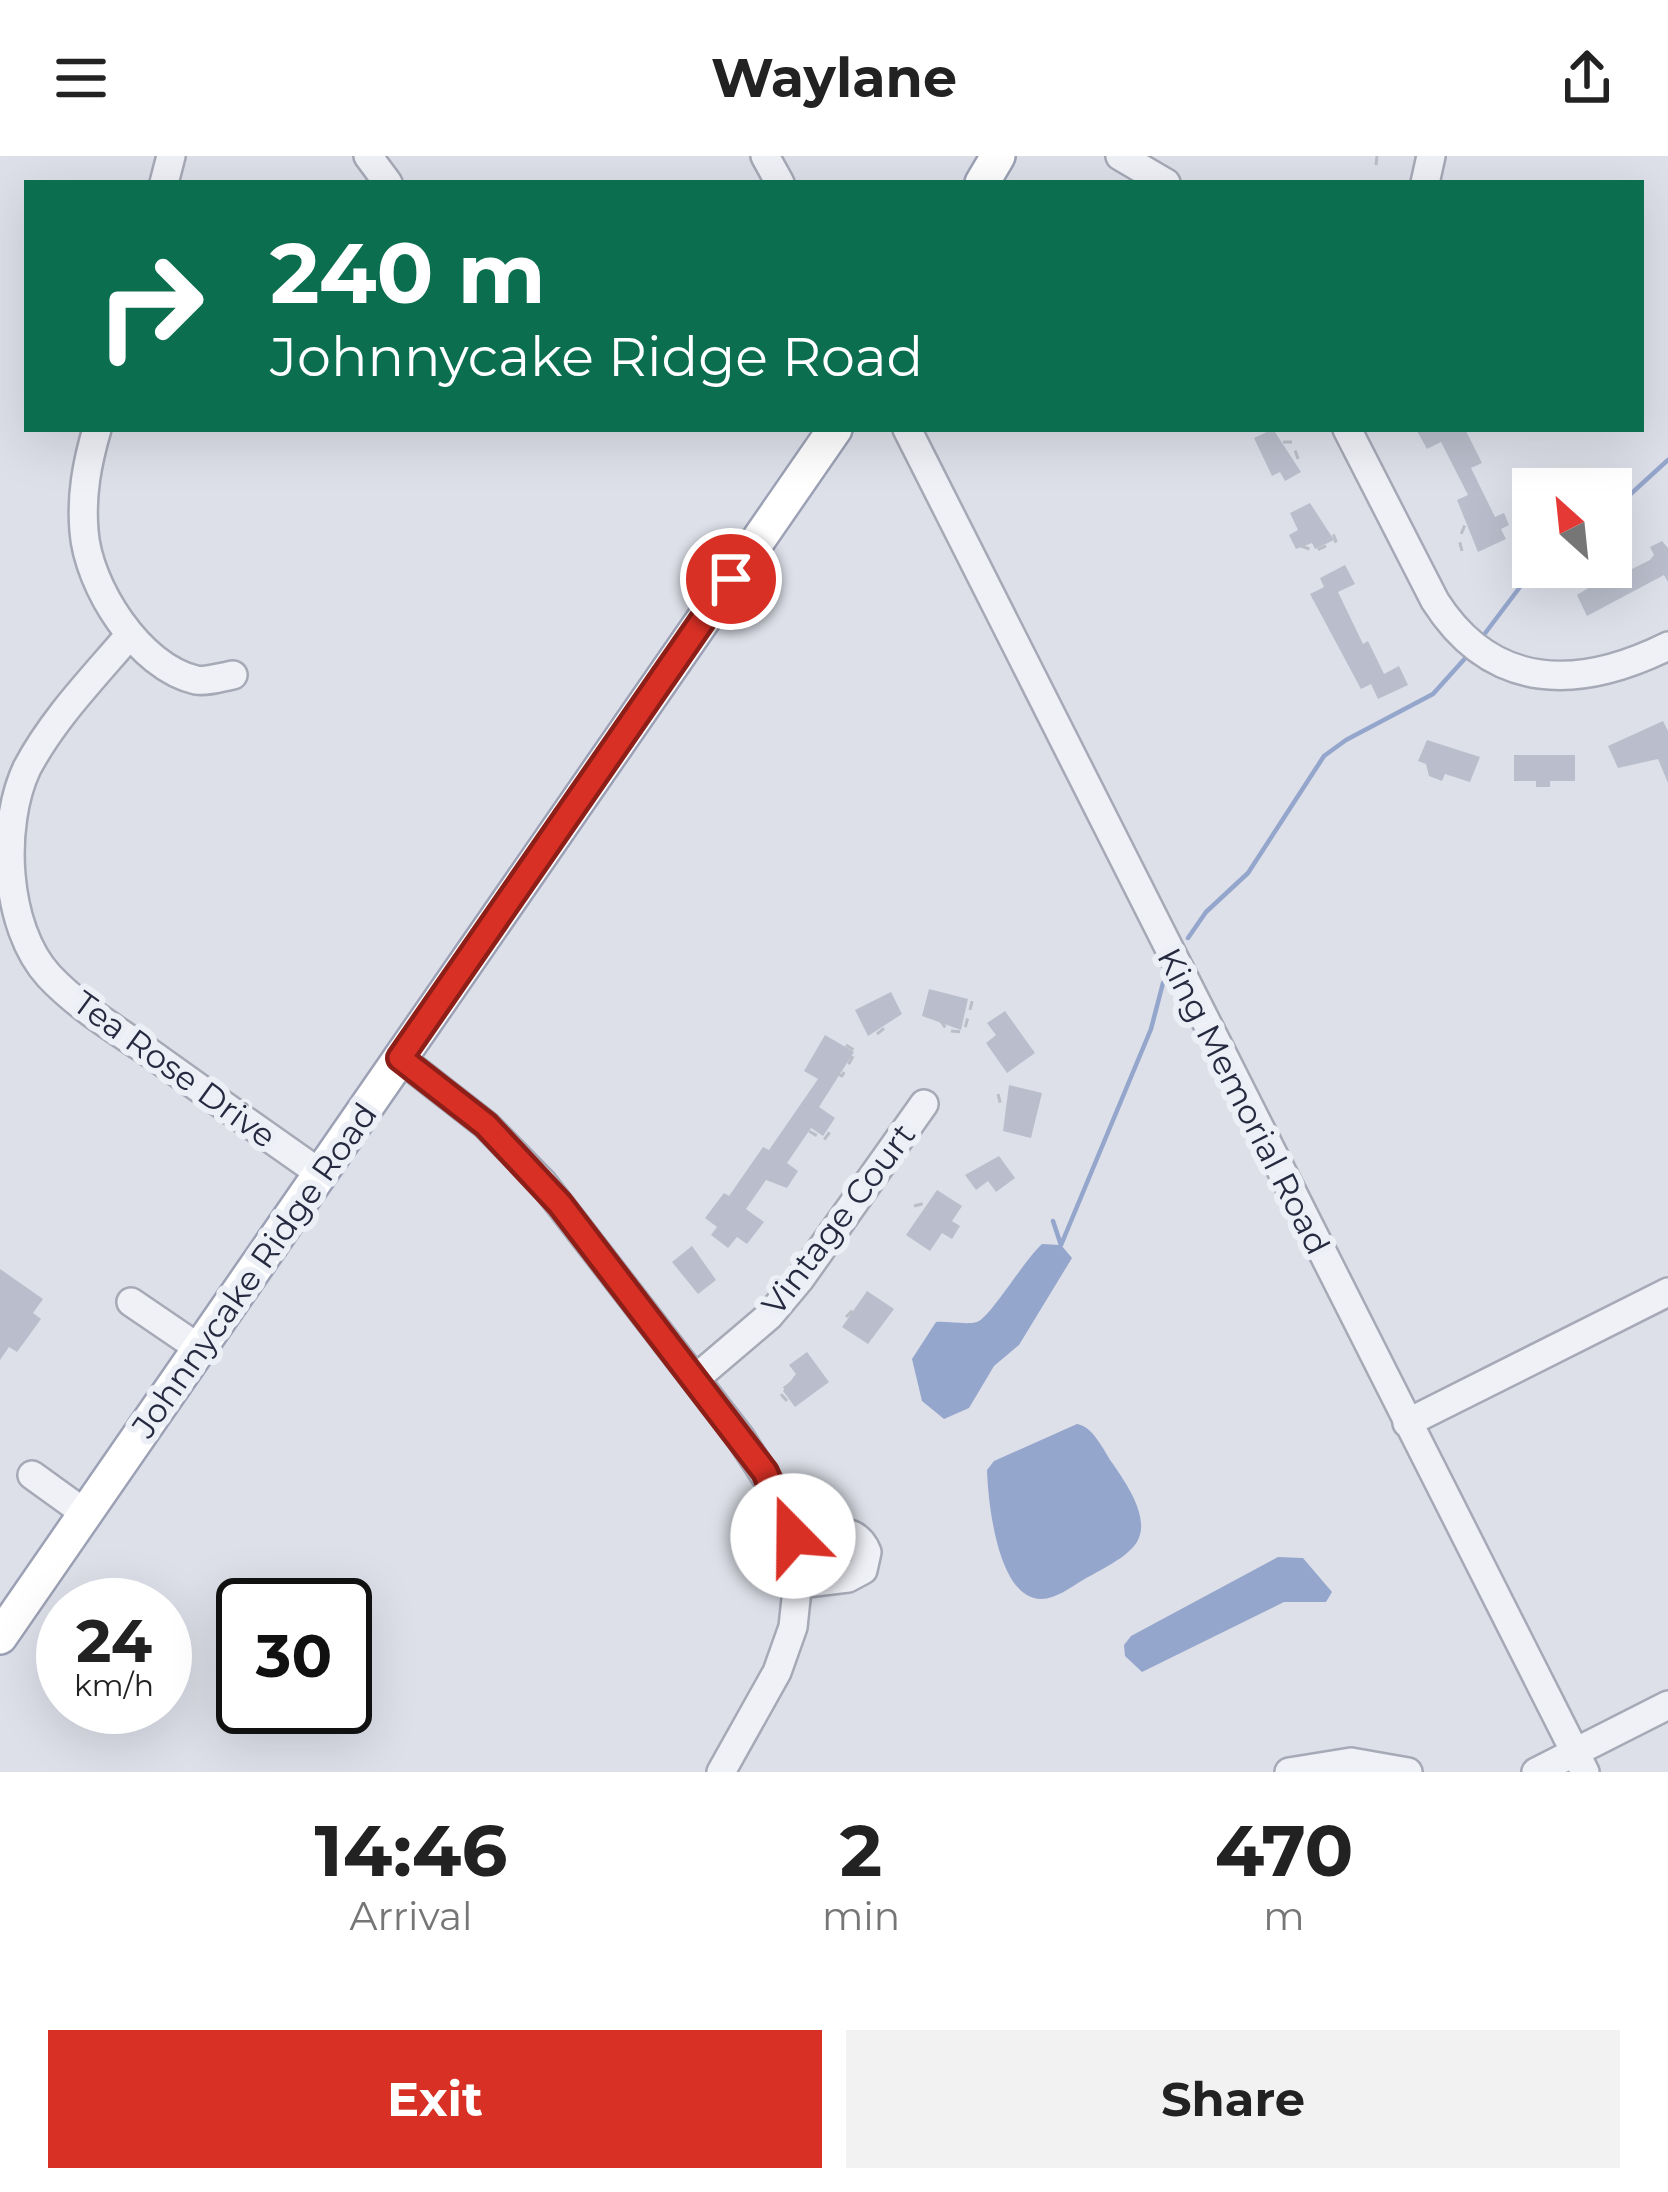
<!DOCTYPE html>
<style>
:root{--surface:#fff;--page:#f2f2f2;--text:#222;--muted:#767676;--accent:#d93025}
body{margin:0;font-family:Montserrat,sans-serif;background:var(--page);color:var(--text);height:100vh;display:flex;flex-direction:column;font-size:45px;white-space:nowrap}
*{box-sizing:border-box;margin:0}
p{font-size:39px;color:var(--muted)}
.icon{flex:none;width:66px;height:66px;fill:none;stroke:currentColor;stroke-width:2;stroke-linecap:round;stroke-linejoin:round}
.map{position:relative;height:1616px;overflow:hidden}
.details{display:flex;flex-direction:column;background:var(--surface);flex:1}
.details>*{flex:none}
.guide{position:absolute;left:24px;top:24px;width:1620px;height:252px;border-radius:0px;box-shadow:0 12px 48px #0002;background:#0b6e4f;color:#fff;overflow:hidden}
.needle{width:78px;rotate:333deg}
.fabs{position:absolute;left:1512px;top:312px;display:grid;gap:24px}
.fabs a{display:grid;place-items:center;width:120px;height:120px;border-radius:0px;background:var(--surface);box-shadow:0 12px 48px #0002;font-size:60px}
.speed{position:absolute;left:36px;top:1422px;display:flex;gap:24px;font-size:60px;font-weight:700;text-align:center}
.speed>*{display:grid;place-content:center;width:156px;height:156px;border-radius:50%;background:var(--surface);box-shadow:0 12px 48px #0002;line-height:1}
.speed small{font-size:30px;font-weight:400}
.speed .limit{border:6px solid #111;border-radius:18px;background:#fff;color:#111}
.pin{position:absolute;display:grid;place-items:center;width:102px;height:102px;color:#fff;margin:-51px;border:6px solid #fff;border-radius:50%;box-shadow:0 3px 12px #0007}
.me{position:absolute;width:132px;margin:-66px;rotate:338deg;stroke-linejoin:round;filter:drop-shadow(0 0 9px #0008)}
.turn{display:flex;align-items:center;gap:42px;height:252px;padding:0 48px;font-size:54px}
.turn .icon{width:156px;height:156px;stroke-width:2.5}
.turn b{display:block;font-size:84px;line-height:102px}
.eta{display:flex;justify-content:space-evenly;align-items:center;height:204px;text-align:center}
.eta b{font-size:72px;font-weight:700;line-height:84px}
.primary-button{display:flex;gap:24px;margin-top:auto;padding:24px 48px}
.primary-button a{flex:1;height:138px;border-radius:0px;background:var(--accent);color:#fff;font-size:48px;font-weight:700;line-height:138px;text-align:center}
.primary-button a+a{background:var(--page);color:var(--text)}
header{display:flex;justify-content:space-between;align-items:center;height:156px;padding:0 48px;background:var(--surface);font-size:54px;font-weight:700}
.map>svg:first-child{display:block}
.water{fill:#95a6cc}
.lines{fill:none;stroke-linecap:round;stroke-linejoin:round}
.stream{stroke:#95a6cc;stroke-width:4.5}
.building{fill:#babecc}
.minor-casing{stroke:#a6a9b6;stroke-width:32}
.major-casing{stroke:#9ca1b5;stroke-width:38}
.path{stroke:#bbbdc7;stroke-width:3;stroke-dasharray:9 9;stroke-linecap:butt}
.minor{stroke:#f0f1f7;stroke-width:27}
.major{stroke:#fff;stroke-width:33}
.route-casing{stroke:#8d1f18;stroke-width:30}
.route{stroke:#d93025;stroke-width:21}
.labels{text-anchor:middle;stroke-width:12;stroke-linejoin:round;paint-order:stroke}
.street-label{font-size:33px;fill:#252a40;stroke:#edeff6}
</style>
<header><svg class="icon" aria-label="menu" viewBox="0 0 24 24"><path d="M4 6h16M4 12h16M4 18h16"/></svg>Waylane<svg class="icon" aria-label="share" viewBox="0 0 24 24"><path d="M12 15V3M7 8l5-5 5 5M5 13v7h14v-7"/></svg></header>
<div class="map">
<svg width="1668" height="1616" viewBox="0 0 1668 1616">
<rect width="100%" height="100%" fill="#dde0e9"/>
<g class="water">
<path d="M 1042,1088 L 1061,1089 L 1072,1102 L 1019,1189 L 994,1210 L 969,1252 L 944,1263 L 922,1245 L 912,1203 L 936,1166 C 949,1165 966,1169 977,1166 C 989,1163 1025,1103 1042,1088 Z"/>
<path d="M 1077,1268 C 1094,1271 1103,1294 1113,1308 C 1126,1327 1151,1362 1137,1386 C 1127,1402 1100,1414 1083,1424 C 1071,1431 1056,1443 1041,1443 C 998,1443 988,1347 987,1314 L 994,1305 Z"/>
<path d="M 1278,1401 L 1303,1402 L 1332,1436 L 1326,1446 L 1284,1446 L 1142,1516 L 1125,1500 L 1124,1489 L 1131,1480 Z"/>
</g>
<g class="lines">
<g class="stream">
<path d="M 1611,356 L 1668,304"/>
<path d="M 1483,480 L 1523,427 L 1552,411"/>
<path d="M 1188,782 L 1206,756 L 1248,717 L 1324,600 L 1346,584 L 1433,538 L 1469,498"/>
<path d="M 1053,1065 L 1061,1089 L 1151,873 L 1163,827"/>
</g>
</g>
<g class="building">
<path d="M 1273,273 L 1301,316 L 1285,325 L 1280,316 L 1272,320 L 1254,282 Z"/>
<path d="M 1416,273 L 1469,273 L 1466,275 L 1482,307 L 1471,312 L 1495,361 L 1504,357 L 1509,369 L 1501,373 L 1506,383 L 1478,396 L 1457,344 L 1468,339 L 1441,286 L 1427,293 Z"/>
<path d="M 1310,347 L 1334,384 L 1315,393 L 1312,387 L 1296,393 L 1289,379 L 1298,374 L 1290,357 Z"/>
<path d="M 1662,385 L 1668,392 L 1668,426 L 1664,419 L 1587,460 L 1577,439 L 1608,420 L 1610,424 L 1650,404 L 1654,399 L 1650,391 Z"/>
<path d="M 1345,409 L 1355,428 L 1338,436 L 1363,488 L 1368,485 L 1384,518 L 1399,510 L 1408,529 L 1378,543 L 1371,528 L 1361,533 L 1310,438 L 1324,431 L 1320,422 Z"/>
<path d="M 1663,565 L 1668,575 L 1668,627 L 1658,603 L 1618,612 L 1608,590 Z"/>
<path d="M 1427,584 L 1480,601 L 1470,626 L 1445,618 L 1442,625 L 1429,620 L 1426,608 L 1418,605 Z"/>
<path d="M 1514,599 L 1575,599 L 1575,625 L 1550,625 L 1550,631 L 1536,631 L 1536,625 L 1514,625 Z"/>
<path d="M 929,833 L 968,843 L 961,874 L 922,860 Z"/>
<path d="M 891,836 L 902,858 L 868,880 L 855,854 Z"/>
<path d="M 1005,855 L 1035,897 L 1007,917 L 986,887 L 996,879 L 987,867 Z"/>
<path d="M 825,879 L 854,896 L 819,951 L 835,962 L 823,980 L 811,972 L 787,1007 L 798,1015 L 787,1032 L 766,1024 L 746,1053 L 764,1066 L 747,1088 L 737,1081 L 728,1092 L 711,1079 L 717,1071 L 705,1062 L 724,1037 L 729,1040 L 763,991 L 769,994 L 818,923 L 804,915 Z"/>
<path d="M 1009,929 L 1042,937 L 1031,982 L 1003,975 Z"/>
<path d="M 999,1000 L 1015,1022 L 996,1036 L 988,1025 L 976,1034 L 965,1019 Z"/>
<path d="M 937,1034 L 962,1050 L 952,1065 L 960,1070 L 952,1083 L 942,1077 L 930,1095 L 906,1079 Z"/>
<path d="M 692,1090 L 716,1124 L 698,1138 L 672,1106 Z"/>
<path d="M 0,1113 L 43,1143 L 33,1157 L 41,1163 L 17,1196 L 9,1191 L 0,1204 Z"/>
<path d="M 867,1135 L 894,1153 L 868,1188 L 842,1171 Z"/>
<path d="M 807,1196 L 829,1226 L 795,1251 L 783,1235 L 796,1218 L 789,1209 Z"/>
</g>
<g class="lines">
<defs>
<g id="minor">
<path d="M 368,0 L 388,27"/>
<path d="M 765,0 L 780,27"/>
<path d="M 1120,0 L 1166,27"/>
<path d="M 164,27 L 171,0"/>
<path d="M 1425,27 L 1431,0"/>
<path d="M 97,273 C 87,307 81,339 84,375 C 88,430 139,511 196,524 C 207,526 222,521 233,519"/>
<path d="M 907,273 L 1585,1616"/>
<path d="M 1347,273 L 1435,445 C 1493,536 1579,534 1668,490"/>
<path d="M 127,482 C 92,523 53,563 27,612 C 0,669 4,771 49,820 C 77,850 116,874 150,897 C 207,938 264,978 321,1018"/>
<path d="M 400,902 L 486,969 L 543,1027 L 740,1281 L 780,1343 L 793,1380 L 798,1424 L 793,1471 L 777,1516 L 721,1616"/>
<path d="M 131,1146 L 200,1193"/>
<path d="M 695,1223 L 769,1160 L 800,1123 L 924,948"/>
<path d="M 1407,1267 L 1668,1136"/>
<path d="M 32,1319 L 86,1358"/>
<path d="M 793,1380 C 820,1378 855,1365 867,1396 L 863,1414 L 848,1422 L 798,1428"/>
<path d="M 1289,1616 L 1351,1606 L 1408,1616"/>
<path d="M 1536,1616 L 1668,1549"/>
</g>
<g id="major">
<path d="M 982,27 L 998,0"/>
<path d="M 0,1481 L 835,273"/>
</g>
</defs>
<use href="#minor" class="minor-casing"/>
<use href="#major" class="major-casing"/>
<g class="path">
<path d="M 1376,9 L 1377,0"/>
<path d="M 1283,286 L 1292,286 L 1300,308"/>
<path d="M 1301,390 L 1315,395 L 1336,385 L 1332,376"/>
<path d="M 1462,395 L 1459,383 L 1467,364"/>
<path d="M 940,864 L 950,878"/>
<path d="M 951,875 L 964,876 L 973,842"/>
<path d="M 877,878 L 888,869"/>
<path d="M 838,918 L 842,920 L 856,895 L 840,886"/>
<path d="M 998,938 L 1001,950 L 1008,954"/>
<path d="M 809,975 L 824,984 L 832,973"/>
<path d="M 914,1050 L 929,1046"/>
<path d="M 846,1161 L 855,1152"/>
<path d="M 787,1245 L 779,1236 L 792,1226"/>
</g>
<use href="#minor" class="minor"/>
<use href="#major" class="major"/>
</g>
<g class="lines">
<defs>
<path id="route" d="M 731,423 L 400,902 L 486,969 L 560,1048 L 765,1316 L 793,1380"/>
</defs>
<use href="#route" class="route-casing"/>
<use href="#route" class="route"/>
</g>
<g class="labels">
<g class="street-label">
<text transform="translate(175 913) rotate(36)" y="12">Tea Rose Drive</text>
<text transform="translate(1244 945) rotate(63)" y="12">King Memorial Road</text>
<text transform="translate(838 1063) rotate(-53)" y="12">Vintage Court</text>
<text transform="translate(254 1114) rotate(-55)" y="12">Johnnycake Ridge Road</text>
</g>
</g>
</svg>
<div class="fabs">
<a><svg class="needle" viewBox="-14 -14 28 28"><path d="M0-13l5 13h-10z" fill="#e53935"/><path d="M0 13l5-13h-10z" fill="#767676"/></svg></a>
</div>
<div class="speed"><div>24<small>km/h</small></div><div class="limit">30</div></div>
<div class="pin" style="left:731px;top:423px;background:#d93025"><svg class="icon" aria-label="arrive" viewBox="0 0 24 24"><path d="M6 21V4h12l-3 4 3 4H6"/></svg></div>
<svg class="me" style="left:793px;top:1380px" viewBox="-20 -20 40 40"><circle r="19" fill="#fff"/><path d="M0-13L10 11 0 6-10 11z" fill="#d93025"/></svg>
<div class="guide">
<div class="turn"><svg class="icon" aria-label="right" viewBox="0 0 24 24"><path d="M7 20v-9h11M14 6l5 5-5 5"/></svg><div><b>240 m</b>Johnnycake Ridge Road</div></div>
</div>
</div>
<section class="details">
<div class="eta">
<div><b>14:46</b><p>Arrival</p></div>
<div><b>2</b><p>min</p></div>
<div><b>470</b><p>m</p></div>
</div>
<div class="primary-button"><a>Exit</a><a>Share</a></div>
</section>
